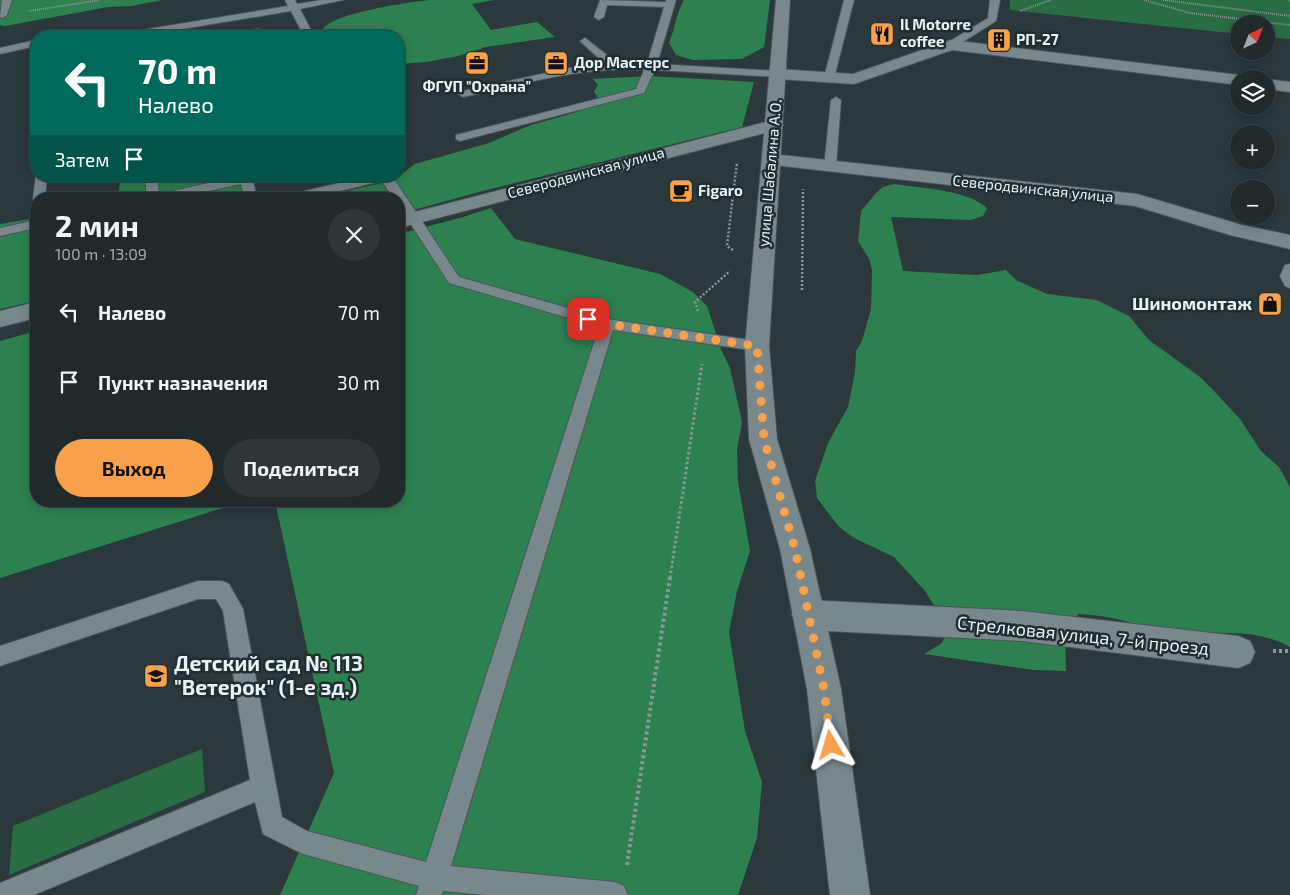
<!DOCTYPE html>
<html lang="ru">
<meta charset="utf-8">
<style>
:root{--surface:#202a2d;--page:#2d3639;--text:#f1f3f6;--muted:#a2a7aa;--line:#3d4649;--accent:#f8a14a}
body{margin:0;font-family:"Exo 2",sans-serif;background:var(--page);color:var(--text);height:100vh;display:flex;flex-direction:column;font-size:19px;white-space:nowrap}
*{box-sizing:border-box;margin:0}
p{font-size:16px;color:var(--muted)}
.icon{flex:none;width:28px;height:28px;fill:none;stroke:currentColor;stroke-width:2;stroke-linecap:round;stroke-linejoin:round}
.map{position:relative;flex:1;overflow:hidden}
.details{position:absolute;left:30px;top:192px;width:375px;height:315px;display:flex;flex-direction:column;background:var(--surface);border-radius:20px;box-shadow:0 2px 12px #0003,0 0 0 1px var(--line)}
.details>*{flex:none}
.banner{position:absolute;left:30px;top:30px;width:375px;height:152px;border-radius:20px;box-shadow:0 2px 12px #0003,0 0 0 1px var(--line);background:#00695c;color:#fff;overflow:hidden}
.needle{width:32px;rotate:43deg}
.controls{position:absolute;left:1230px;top:15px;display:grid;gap:10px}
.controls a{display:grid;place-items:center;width:45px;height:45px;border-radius:50%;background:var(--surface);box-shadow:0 2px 12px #0003,0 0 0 1px var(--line);font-size:25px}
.pin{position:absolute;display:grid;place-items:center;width:42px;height:42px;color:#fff;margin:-21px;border-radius:10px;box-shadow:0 2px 8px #0006}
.me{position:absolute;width:55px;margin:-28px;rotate:353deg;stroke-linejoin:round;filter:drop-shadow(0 0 4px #0008)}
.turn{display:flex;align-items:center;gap:18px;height:105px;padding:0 25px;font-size:22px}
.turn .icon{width:65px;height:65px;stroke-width:2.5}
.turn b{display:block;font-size:35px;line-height:42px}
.then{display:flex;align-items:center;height:48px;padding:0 25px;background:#0003;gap:10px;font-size:19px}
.round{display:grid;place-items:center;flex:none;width:52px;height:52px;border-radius:26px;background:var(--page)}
.headline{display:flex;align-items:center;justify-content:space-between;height:85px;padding:0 25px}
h1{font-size:30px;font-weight:700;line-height:38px}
.primary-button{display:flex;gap:10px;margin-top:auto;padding:10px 25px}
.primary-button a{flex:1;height:58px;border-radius:30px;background:var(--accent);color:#111;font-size:20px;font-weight:700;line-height:58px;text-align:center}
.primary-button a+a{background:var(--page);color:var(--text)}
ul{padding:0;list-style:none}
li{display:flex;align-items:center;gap:15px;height:70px;padding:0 25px}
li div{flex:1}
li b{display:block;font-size:19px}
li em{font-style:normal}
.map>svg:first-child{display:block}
.green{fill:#286d44}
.forest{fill:#2d8050}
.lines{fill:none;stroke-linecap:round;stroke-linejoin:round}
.service-casing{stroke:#4a5659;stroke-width:2}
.minor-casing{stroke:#4a5659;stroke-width:2}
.tertiary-casing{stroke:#4a5659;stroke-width:2}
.path-far3{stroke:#8b9699;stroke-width:2;stroke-dasharray:1 1;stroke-linecap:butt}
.path-far2{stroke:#8b9699;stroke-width:2.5;stroke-dasharray:2 2;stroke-linecap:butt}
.path-far1{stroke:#8b9699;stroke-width:3;stroke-dasharray:2.5 2.5;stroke-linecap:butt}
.path{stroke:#8b9699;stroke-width:4;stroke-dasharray:3 3;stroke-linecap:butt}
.service{fill:#79888c;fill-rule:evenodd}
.minor{fill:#79888c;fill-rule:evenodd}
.tertiary{fill:#79888c;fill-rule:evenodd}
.route{stroke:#f8a14a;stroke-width:9;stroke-dasharray:0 16.2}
.labels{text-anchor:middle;stroke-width:5;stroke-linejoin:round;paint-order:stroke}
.far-poi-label{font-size:15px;font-weight:bold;fill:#e8f1f3;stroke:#212e31;text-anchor:start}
.far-street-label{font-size:15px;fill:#e8f1f3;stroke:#212e31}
.poi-label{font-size:18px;font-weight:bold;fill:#e8f1f3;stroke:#212e31;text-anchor:end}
.street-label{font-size:18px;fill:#e8f1f3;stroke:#212e31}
.near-poi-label{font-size:21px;font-weight:bold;fill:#e8f1f3;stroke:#212e31;text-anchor:start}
</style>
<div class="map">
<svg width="1290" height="895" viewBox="0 0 1290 895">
<rect width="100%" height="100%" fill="#2b383c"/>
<g class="green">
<path d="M 1010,0 L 1290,0 L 1290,39 L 1266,37 L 1266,24 L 1239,24 L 1239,34 L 1010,10 Z"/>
<path d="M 202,749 L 205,792 L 9,875 L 13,826 Z"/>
</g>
<g class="forest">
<path d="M 0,0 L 162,0 L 132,6 L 108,7 L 5,26 L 0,25 Z"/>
<path d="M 430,0 L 494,0 L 472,4 L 491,30 L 537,22 L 555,37 L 486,47 L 458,56 L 427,62 L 399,64 L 399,36 L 327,36 L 323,29 C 334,13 408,2 430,0 Z"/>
<path d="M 684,0 L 770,0 L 764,47 L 742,59 L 693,60 L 676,55 L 669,43 C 675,29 676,13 684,0 Z"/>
<path d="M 258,28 L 273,36 L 209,36 Z"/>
<path d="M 649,76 L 754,82 L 742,127 L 479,192 L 399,214 L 399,199 L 312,199 L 381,183 L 399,176 L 415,164 L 489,143 L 531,125 L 577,112 L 599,100 L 594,91 L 598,85 L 593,79 Z"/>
<path d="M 121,176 L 143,176 L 143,180 L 171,180 L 186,176 L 239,176 L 244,199 L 113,199 L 118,197 Z"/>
<path d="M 894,184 C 921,188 968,190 987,208 L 983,216 L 971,220 L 891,217 L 903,271 L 977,275 L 1006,270 L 1016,280 L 1047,294 L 1097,300 L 1129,316 L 1149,340 L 1200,377 L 1213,390 L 1240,419 L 1261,451 L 1279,467 L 1290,487 L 1290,647 C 1250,624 1199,638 1154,630 C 1145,629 1137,625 1128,622 C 1112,617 1096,615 1079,614 L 1065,627 L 1066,671 L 1034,670 L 924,654 L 942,643 L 948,628 L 925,591 L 894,557 L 854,538 L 839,527 L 817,498 L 815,481 L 828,443 L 848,407 L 855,372 L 856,351 L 862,341 L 871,309 L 872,270 L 869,259 L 858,241 L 861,211 L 876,193 L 883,187 Z"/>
<path d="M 491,208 L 515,239 L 660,274 L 693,292 L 707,306 L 721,349 L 730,368 L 742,422 L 737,450 L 738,482 L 750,551 L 737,591 L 729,632 L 745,731 L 762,782 L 757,838 L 738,895 L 280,895 L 334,773 L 275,501 L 399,501 L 399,234 L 463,217 Z"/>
<path d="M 36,218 L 36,301 L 0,309 L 0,224 Z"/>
<path d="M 36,331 L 36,501 L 245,501 L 0,578 L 0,341 Z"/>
</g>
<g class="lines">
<defs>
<g id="service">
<path d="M 2,0 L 12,0 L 7,15 L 2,18 L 0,17 Z"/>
<path d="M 285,0 L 295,0 L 297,4 L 322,0 L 343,0 L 300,9 L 314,36 L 304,36 L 291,11 L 140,36 L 119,36 L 124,33 L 288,6 Z"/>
<path d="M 600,0 L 666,2 L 666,0 L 676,0 L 657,64 L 778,71 L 783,74 L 778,77 L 655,70 L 644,93 L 460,141 L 456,139 L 456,135 L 636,89 L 644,70 C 583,66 523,84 463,97 L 458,94 L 463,91 L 574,67 L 604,63 L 582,43 L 580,41 L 585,38 L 616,62 L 647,64 L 664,7 L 607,5 L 604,17 L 599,20 L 594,17 Z"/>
<path d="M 844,0 L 854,0 L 834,78 L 829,81 L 824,78 Z"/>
<path d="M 990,0 L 1000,0 L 996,21 L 955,47 L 947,47 L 947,43 L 988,18 Z"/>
<path d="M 36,40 L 36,46 L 0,54 L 0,48 Z"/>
<path d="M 836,97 L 841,100 L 836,167 L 830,171 L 824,167 L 831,100 Z"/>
<path d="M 36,174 L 36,176 L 47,176 L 45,199 L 36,199 L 36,202 L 33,199 Z"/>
<path d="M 145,176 L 157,176 L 159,194 L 240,176 L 252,176 L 257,199 L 245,199 L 241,184 L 172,199 L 147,199 Z"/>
<path d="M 369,176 L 392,176 L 459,277 L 607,319 L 757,341 L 763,342 L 765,346 L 763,350 L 757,351 L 613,330 L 451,866 L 615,882 L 624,886 L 628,895 L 485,895 L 443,891 L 442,895 L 416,895 L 419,886 L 303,854 L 263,834 L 255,802 L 34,895 L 0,895 L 0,883 L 250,780 L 223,611 L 216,599 L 198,599 L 0,666 L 0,646 L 198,581 L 222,581 L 229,584 L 243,609 L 282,817 L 307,831 L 426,862 L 599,327 L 449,283 L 399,206 L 399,199 L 394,199 L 382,181 L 306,199 L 283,199 L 284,196 Z"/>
<path d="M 36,220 L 36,228 L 0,236 L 0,228 Z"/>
<path d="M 1290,264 L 1290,288 L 1285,286 L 1280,276 L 1285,265 Z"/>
</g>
<g id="minor">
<path d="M 951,40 L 1239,75 L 1246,79 L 1239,79 L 1239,85 L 952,50 L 854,84 L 778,79 L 772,77 L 770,74 L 772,71 L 778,69 L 853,74 Z"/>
<path d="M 1266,79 L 1290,82 L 1290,92 L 1266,89 Z"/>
<path d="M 774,120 L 780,121 L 783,125 L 780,129 L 399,228 L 399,216 Z"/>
<path d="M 772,154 L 1137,194 L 1242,225 L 1290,235 L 1290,249 L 1230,235 L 1135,206 L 765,164 L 762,160 L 765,156 Z"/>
<path d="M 36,302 L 36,318 L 0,327 L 0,311 Z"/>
<path d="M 808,600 L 1022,611 L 1238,636 L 1250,641 L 1255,652 L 1250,663 L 1238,668 L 1022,641 L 808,630 L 797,626 L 792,615 L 797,604 Z"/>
</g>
<path id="tertiary" d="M 776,0 L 790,0 L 769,346 L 777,439 L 810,549 L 841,689 L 870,895 L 830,895 L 807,689 L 780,549 L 749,439 L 745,346 Z"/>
</defs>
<use href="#service" class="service-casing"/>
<use href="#minor" class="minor-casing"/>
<use href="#tertiary" class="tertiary-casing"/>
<g class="path-far3">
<path d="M 1144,0 L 1190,13 L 1290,25"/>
<path d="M 1163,0 L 1290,16"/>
<path d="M 1288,0 L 1290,1"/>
<path d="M 29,11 L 100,0"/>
<path d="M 1020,11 L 1051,0"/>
</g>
<g class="path-far2">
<path d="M 733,250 L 727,246 L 737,162"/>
<path d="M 802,290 L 803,189"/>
<path d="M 698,311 L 695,302 L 730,271"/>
</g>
<path class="path-far1" d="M 670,578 L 702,364"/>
<g class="path">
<path d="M 1273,651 L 1290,651"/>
<path d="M 627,865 L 670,577"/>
</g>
<use href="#service" class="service"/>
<use href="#minor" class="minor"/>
<use href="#tertiary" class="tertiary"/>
</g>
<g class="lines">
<path class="route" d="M 588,319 L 607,324 L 757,346 L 764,439 L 795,549 L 824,689 L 831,745"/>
</g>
<defs>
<symbol id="restaurant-square" viewBox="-11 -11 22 22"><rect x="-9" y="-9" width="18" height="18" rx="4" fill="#f8a14a" stroke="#212e31"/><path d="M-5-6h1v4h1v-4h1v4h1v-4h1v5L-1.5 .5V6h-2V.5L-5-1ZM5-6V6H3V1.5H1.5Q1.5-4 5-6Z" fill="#111"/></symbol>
<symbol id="building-square" viewBox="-11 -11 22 22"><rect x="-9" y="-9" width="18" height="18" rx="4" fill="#f8a14a" stroke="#212e31"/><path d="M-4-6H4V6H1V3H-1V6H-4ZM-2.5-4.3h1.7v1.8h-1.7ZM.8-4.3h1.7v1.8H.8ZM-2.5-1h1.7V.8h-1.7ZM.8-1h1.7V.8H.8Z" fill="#111"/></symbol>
<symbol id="office-square" viewBox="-11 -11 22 22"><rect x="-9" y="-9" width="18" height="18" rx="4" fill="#f8a14a" stroke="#212e31"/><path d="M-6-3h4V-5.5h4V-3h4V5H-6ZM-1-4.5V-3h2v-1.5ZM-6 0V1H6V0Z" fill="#111"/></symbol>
<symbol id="cafe-square" viewBox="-11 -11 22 22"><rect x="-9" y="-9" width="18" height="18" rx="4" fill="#f8a14a" stroke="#212e31"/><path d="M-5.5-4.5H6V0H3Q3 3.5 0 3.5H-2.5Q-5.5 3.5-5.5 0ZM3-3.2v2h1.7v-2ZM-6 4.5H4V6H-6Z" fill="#111"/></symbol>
<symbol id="shop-square" viewBox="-11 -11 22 22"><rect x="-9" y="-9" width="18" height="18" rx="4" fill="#f8a14a" stroke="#212e31"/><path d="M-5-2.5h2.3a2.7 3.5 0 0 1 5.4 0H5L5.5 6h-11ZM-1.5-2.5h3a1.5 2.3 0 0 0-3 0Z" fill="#111"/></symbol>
<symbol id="school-square" viewBox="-11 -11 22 22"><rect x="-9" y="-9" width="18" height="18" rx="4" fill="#f8a14a" stroke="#212e31"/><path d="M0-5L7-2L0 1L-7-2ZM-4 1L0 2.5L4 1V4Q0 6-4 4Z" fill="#111"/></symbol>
</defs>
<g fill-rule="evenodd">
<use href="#restaurant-square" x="868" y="20" width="28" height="28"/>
<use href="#building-square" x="985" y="26" width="28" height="28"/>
<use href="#office-square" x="463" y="49" width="28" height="28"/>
<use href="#office-square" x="542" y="49" width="28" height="28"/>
<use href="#cafe-square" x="667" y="177" width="28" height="28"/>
<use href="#shop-square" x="1256" y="290" width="28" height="28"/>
<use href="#school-square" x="142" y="662" width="28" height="28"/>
</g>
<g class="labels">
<g class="far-poi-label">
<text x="900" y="30">Il Motorre<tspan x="900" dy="17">coffee</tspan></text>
<text x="1016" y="45">РП-27</text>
<text x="574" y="68">Дор Мастерс</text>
<text x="477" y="92" text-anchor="middle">ФГУП "Охрана"</text>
<text x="698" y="196">Figaro</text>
</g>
<g class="far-street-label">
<text transform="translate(586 173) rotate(-15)" y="5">Северодвинская улица</text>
<text transform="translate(770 173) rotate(-85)" y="5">улица Шабалина А.О.</text>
<text transform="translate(1033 189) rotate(6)" y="5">Северодвинская улица</text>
</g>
<g class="poi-label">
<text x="1252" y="310">Шиномонтаж</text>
</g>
<g class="street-label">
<text transform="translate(1083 636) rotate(6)" y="6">Стрелковая улица, 7-й проезд</text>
</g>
<g class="near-poi-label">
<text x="174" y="671">Детский сад № 113<tspan x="174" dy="24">"Ветерок" (1-е зд.)</tspan></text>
</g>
</g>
</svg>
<div class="controls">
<a><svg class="needle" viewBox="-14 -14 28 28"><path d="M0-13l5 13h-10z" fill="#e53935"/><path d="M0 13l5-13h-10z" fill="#a2a7aa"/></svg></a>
<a><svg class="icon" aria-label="layers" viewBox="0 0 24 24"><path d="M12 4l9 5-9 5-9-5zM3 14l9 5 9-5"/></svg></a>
<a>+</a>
<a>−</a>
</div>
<div class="pin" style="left:588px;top:319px;background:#d93025"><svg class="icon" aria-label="arrive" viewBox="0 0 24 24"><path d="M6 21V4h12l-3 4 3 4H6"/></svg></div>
<svg class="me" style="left:831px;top:745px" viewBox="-20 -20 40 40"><path d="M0-17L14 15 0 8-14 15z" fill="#f8a14a" stroke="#fff" stroke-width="4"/></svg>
<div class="banner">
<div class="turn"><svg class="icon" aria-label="left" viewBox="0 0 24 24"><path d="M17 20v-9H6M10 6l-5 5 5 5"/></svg><div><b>70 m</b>Налево</div></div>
<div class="then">Затем<svg class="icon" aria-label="arrive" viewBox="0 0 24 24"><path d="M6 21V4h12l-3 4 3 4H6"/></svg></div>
</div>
<section class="details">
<div class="headline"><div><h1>2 мин</h1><p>100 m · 13:09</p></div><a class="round"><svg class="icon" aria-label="close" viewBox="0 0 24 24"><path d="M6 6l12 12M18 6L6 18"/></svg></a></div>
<ul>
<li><svg class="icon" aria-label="left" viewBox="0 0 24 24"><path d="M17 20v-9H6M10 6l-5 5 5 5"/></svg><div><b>Налево</b></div><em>70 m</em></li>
<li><svg class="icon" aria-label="arrive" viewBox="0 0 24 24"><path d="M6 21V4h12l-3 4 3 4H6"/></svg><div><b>Пункт назначения</b></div><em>30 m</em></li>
</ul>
<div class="primary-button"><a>Выход</a><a>Поделиться</a></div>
</section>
</div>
